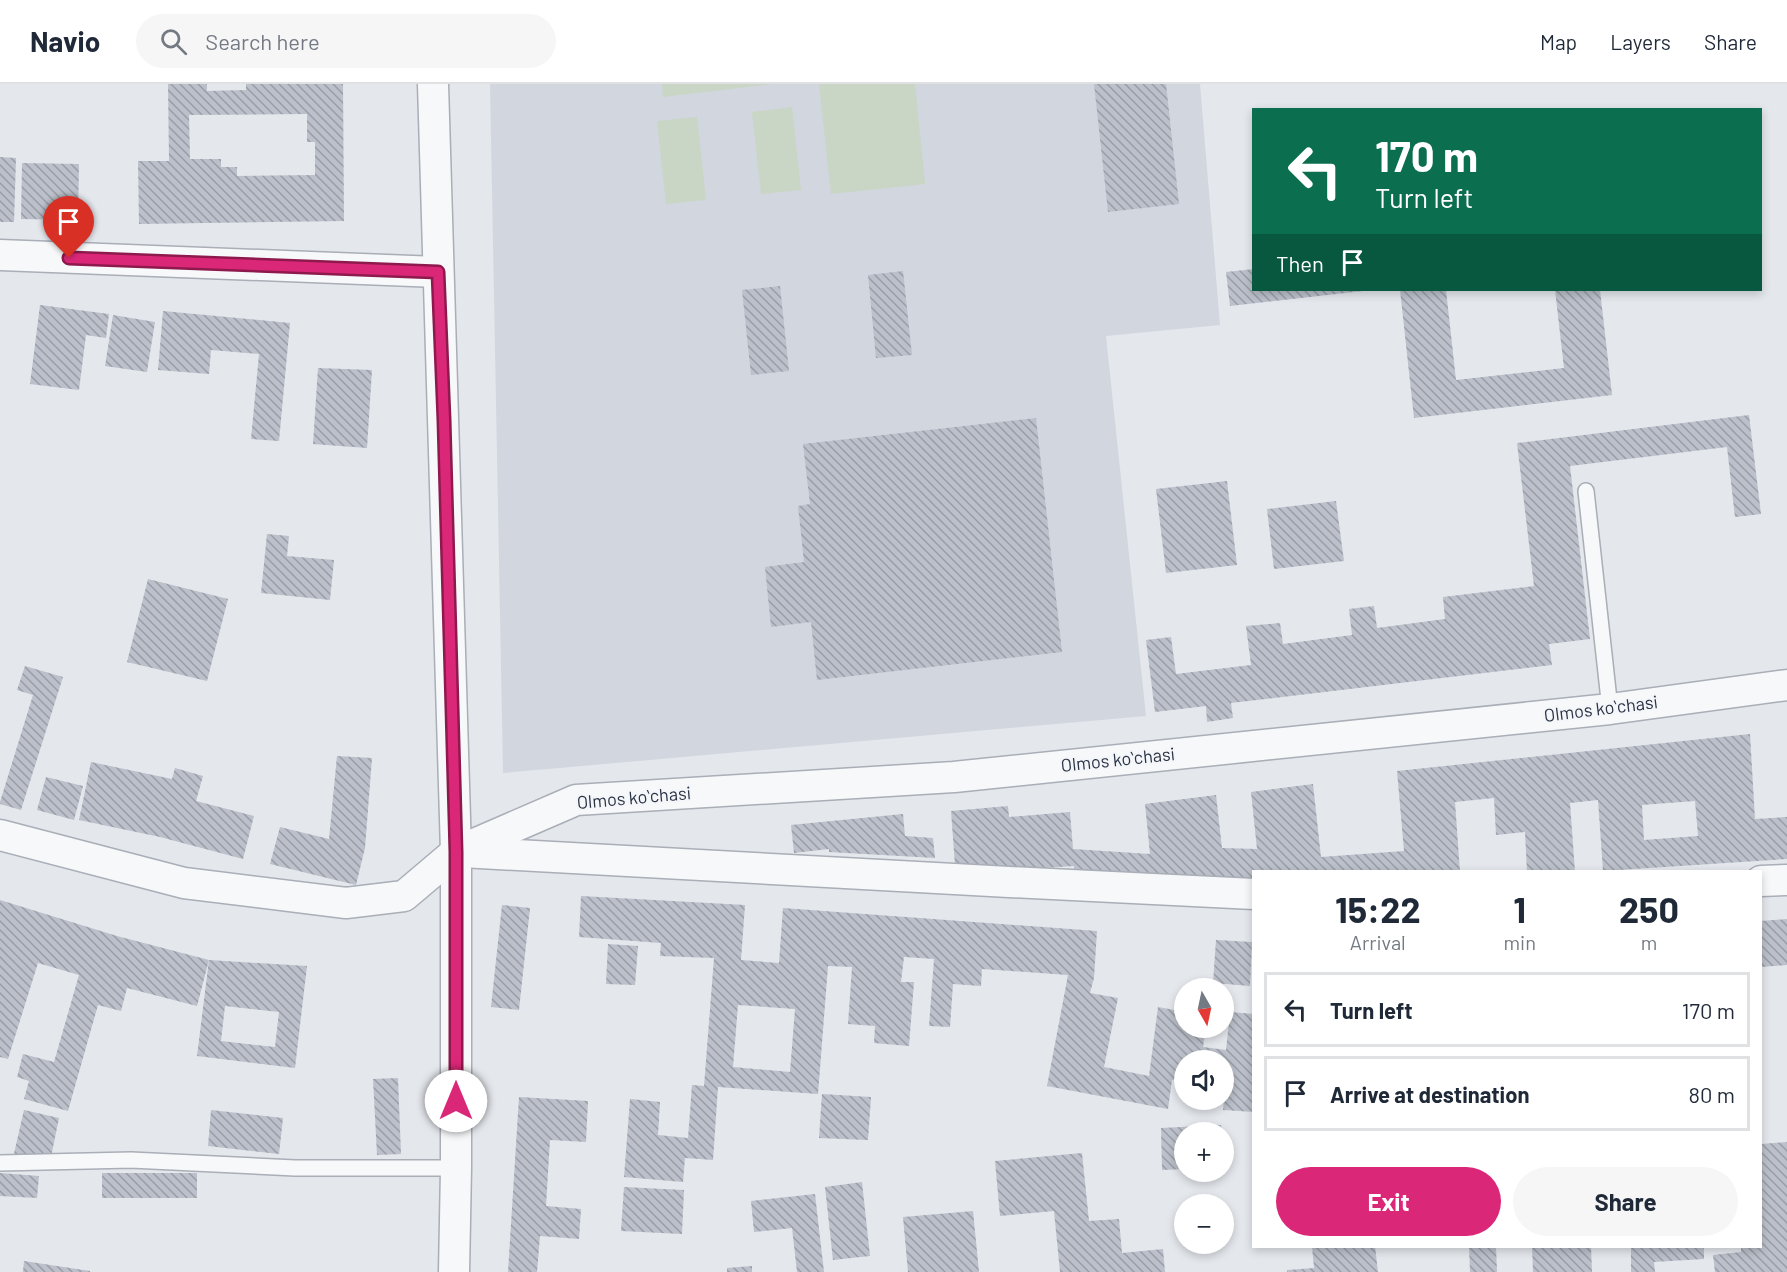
<!DOCTYPE html>
<meta charset="utf-8">
<style>
:root{--surface:#fff;--page:#f6f6f7;--text:#1f2937;--muted:#747a83;--line:#e0e1e3;--accent:#db2777}
body{margin:0;font-family:Barlow,sans-serif;background:var(--page);color:var(--text);height:100vh;display:flex;flex-direction:column;font-size:22px;white-space:nowrap}
*{box-sizing:border-box;margin:0}
p{font-size:20px;color:var(--muted)}
.icon{flex:none;width:33px;height:33px;fill:none;stroke:currentColor;stroke-width:2;stroke-linecap:round;stroke-linejoin:round}
.map{position:relative;flex:1;overflow:hidden}
.details{position:absolute;left:1252px;top:786px;width:510px;height:378px;display:flex;flex-direction:column;background:var(--surface);border-radius:0px;box-shadow:0 3px 9px #0003}
.details>*{flex:none}
.banner{position:absolute;left:1252px;top:24px;width:510px;height:183px;border-radius:0px;box-shadow:0 3px 9px #0003;background:#0b6e4f;color:#fff;overflow:hidden}
.needle{width:39px;rotate:171deg}
.controls{position:absolute;left:1174px;top:894px;display:grid;gap:12px}
.controls a{display:grid;place-items:center;width:60px;height:60px;border-radius:50%;background:var(--surface);box-shadow:0 3px 9px #0003;font-size:30px}
.pin{position:absolute;display:grid;place-items:center;width:51px;height:51px;color:#fff;margin:-62px -26px;border-radius:50% 50% 50% 0;rotate:-45deg;box-shadow:0 0 6px #0007}
.pin .icon{rotate:45deg}
.me{position:absolute;width:66px;margin:-33px;rotate:0deg;stroke-linejoin:round;filter:drop-shadow(0 0 4px #0008)}
.turn{display:flex;align-items:center;gap:21px;height:126px;padding:0 24px;font-size:27px}
.turn .icon{width:78px;height:78px;stroke-width:2.5}
.turn b{display:block;font-size:42px;line-height:51px}
.then{display:flex;align-items:center;height:57px;padding:0 24px;background:#0003;gap:12px;font-size:22px}
.eta{display:flex;justify-content:space-evenly;align-items:center;height:102px;text-align:center}
.eta b{font-size:36px;font-weight:700;line-height:42px}
.primary-button{display:flex;gap:12px;margin-top:auto;padding:12px 24px}
.primary-button a{flex:1;height:69px;border-radius:36px;background:var(--accent);color:#fff;font-size:24px;font-weight:700;line-height:69px;text-align:center}
.primary-button a+a{background:var(--page);color:var(--text)}
ul{padding:0;list-style:none}
li{display:flex;align-items:center;gap:18px;height:75px;margin:0 12px 9px;padding:0 12px;border:3px solid var(--line);border-radius:0px}
li div{flex:1}
li b{display:block;font-size:22px}
li em{font-style:normal}
header{display:flex;align-items:center;gap:36px;box-sizing:border-box;height:84px;padding:0 30px;background:var(--surface);border-bottom:2px solid var(--line)}
header strong{font-size:28px}
nav{display:flex;gap:33px;margin-inline-start:auto;font-size:21px}
.search{width:420px;height:54px;background:var(--page);display:flex;align-items:center;gap:15px;box-sizing:border-box;padding:0 21px;border-radius:33px;color:var(--muted);font-size:22px}
.map>svg:first-child{display:block}
.built{fill:#d2d6de}
.pitch{fill:#c9d6c5}
.building{fill:url(#building-back-hatch);fill-rule:evenodd}
.lines{fill:none;stroke-linecap:round;stroke-linejoin:round}
.lane-casing{stroke:#a9aeb7;stroke-width:18}
.street-casing{stroke:#a9aeb7;stroke-width:33}
.lane{stroke:#f7f8fa;stroke-width:15}
.street{stroke:#f7f8fa;stroke-width:30}
.route-casing{stroke:#8e194d;stroke-width:15}
.route{stroke:#db2777;stroke-width:10}
.labels{text-anchor:middle;stroke-width:4.5;stroke-linejoin:round;paint-order:stroke}
.street-label{font-size:18px;fill:#2b3445;stroke:#f4f6f9}
</style>
<header>
<strong>Navio</strong>
<div class="search"><svg class="icon" aria-label="search" viewBox="0 0 24 24"><circle cx="10" cy="10" r="6"/><path d="M15 15l6 6"/></svg>Search here</div>
<nav><a>Map</a><a>Layers</a><a>Share</a></nav>
</header>
<div class="map">
<svg width="1787" height="1188" viewBox="0 0 1787 1188">
<defs>
<pattern id="building-back-hatch" width="6" height="6" patternUnits="userSpaceOnUse" patternTransform="scale(1.5)"><rect width="6" height="6" fill="#bbc0ca"/><path d="M-1 5l2 2M0 0l6 6M5-1l2 2" fill="none" stroke="#989da6"/></pattern>
</defs>
<rect width="100%" height="100%" fill="#e4e7ec"/>
<path class="built" d="M 490,0 L 1200,0 L 1220,241 L 1106,252 L 1146,632 L 503,689 Z"/>
<g class="pitch">
<path d="M 662,0 L 772,0 L 663,13 Z"/>
<path d="M 819,0 L 915,0 L 925,100 L 831,110 Z"/>
<path d="M 792,23 L 801,106 L 761,110 L 752,28 Z"/>
<path d="M 697,33 L 706,116 L 666,120 L 657,37 Z"/>
</g>
<g class="building">
<path d="M 168,0 L 207,0 L 207,7 L 246,6 L 246,0 L 343,0 L 344,137 L 139,140 L 138,77 L 169,77 ZM 307,30 L 307,58 L 315,58 L 315,91 L 237,92 L 237,83 L 221,83 L 221,75 L 190,75 L 189,31 Z"/>
<path d="M 1094,0 L 1166,0 L 1179,120 L 1108,128 Z"/>
<path d="M 0,73 L 16,74 L 14,138 L 0,138 Z"/>
<path d="M 22,79 L 79,80 L 78,136 L 21,135 Z"/>
<path d="M 1254,185 L 1254,206 L 1363,206 L 1363,207 L 1230,222 L 1226,188 Z"/>
<path d="M 903,187 L 912,271 L 876,274 L 868,191 Z"/>
<path d="M 780,202 L 789,287 L 751,291 L 742,206 Z"/>
<path d="M 1400,206 L 1446,206 L 1456,296 L 1564,284 L 1555,206 L 1600,206 L 1612,311 L 1414,334 Z"/>
<path d="M 40,221 L 109,230 L 106,254 L 86,251 L 79,306 L 30,300 Z"/>
<path d="M 163,227 L 290,239 L 279,357 L 251,355 L 259,270 L 211,266 L 209,290 L 158,286 Z"/>
<path d="M 113,231 L 155,238 L 147,288 L 105,282 Z"/>
<path d="M 318,284 L 372,286 L 367,364 L 313,360 Z"/>
<path d="M 1749,331 L 1761,430 L 1735,433 L 1727,363 L 1570,382 L 1590,555 L 1549,560 L 1552,581 L 1231,619 L 1233,634 L 1207,638 L 1206,622 L 1155,628 L 1146,556 L 1171,553 L 1176,590 L 1251,581 L 1246,542 L 1280,539 L 1283,560 L 1352,551 L 1349,525 L 1374,522 L 1377,544 L 1445,535 L 1443,513 L 1534,502 L 1517,359 Z"/>
<path d="M 1036,334 L 1062,568 L 817,596 L 811,538 L 771,543 L 765,483 L 804,478 L 798,422 L 810,420 L 803,360 Z"/>
<path d="M 1227,397 L 1237,481 L 1166,489 L 1156,405 Z"/>
<path d="M 1336,417 L 1344,477 L 1274,485 L 1267,425 Z"/>
<path d="M 267,450 L 289,452 L 287,472 L 334,476 L 330,516 L 261,509 Z"/>
<path d="M 148,495 L 228,515 L 207,597 L 127,578 Z"/>
<path d="M 25,582 L 63,593 L 21,726 L 0,720 L 0,718 L 33,611 L 17,606 Z"/>
<path d="M 1750,650 L 1755,735 L 1787,733 L 1787,775 L 1603,787 L 1598,716 L 1570,719 L 1575,788 L 1527,788 L 1525,748 L 1496,751 L 1494,714 L 1455,718 L 1460,788 L 1254,788 L 1254,797 L 1074,787 L 1074,782 L 1013,786 L 955,781 L 951,727 L 1008,722 L 1009,733 L 1070,728 L 1073,765 L 1150,770 L 1145,720 L 1216,711 L 1222,764 L 1257,765 L 1251,708 L 1313,700 L 1321,773 L 1404,767 L 1397,687 ZM 1695,717 L 1698,752 L 1644,756 L 1642,721 Z"/>
<path d="M 337,672 L 372,674 L 365,764 L 356,801 L 270,780 L 280,743 L 329,755 Z"/>
<path d="M 91,678 L 172,695 L 175,684 L 203,692 L 196,717 L 254,732 L 243,775 L 160,753 L 79,736 Z"/>
<path d="M 46,693 L 83,702 L 74,736 L 37,726 Z"/>
<path d="M 903,730 L 905,752 L 933,754 L 935,774 L 829,768 L 829,765 L 794,769 L 791,741 Z"/>
<path d="M 581,812 L 745,821 L 741,876 L 779,879 L 783,824 L 1097,847 L 1094,894 L 1090,909 L 1118,914 L 1104,983 L 1149,992 L 1158,923 L 1185,928 L 1185,944 L 1206,944 L 1203,963 L 1226,966 L 1230,928 L 1254,930 L 1254,1028 L 1223,1026 L 1225,1003 L 1224,976 L 1185,976 L 1185,998 L 1172,996 L 1168,1025 L 1047,1002 L 1068,891 L 982,885 L 981,902 L 953,900 L 950,943 L 929,942 L 934,875 L 904,873 L 901,898 L 914,898 L 909,962 L 874,959 L 875,942 L 848,940 L 852,883 L 828,882 L 818,1010 L 718,1003 L 713,1076 L 685,1074 L 683,1098 L 624,1093 L 630,1015 L 660,1018 L 658,1051 L 688,1054 L 692,1001 L 704,1002 L 714,874 L 660,872 L 661,859 L 579,853 ZM 738,921 L 795,925 L 790,988 L 733,983 Z"/>
<path d="M 0,816 L 117,852 L 209,876 L 197,922 L 127,904 L 121,927 L 98,921 L 68,1027 L 24,1015 L 29,997 L 17,993 L 23,970 L 54,978 L 79,891 L 38,879 L 8,975 L 0,973 Z"/>
<path d="M 502,821 L 530,824 L 519,926 L 491,923 Z"/>
<path d="M 1787,835 L 1787,881 L 1761,883 L 1761,837 Z"/>
<path d="M 1216,856 L 1252,858 L 1250,902 L 1213,899 Z"/>
<path d="M 608,860 L 638,862 L 635,901 L 606,900 Z"/>
<path d="M 209,876 L 307,882 L 295,984 L 197,972 ZM 225,922 L 279,928 L 275,963 L 221,957 Z"/>
<path d="M 398,994 L 401,1070 L 377,1071 L 373,995 Z"/>
<path d="M 822,1010 L 871,1013 L 868,1056 L 819,1054 Z"/>
<path d="M 519,1013 L 588,1017 L 586,1058 L 550,1056 L 546,1122 L 581,1125 L 579,1155 L 540,1152 L 537,1188 L 508,1188 Z"/>
<path d="M 24,1026 L 59,1034 L 51,1073 L 13,1074 Z"/>
<path d="M 211,1026 L 283,1034 L 279,1070 L 208,1062 Z"/>
<path d="M 1221,1041 L 1222,1048 L 1185,1048 L 1185,1085 L 1162,1086 L 1161,1044 Z"/>
<path d="M 1787,1058 L 1787,1188 L 1715,1188 L 1713,1171 L 1741,1168 L 1741,1162 L 1761,1162 L 1761,1060 Z"/>
<path d="M 1082,1069 L 1089,1137 L 1119,1135 L 1122,1169 L 1163,1165 L 1165,1188 L 1060,1188 L 1054,1127 L 1000,1132 L 995,1077 Z"/>
<path d="M 0,1089 L 39,1092 L 37,1114 L 0,1112 Z"/>
<rect x="102" y="1089" width="95" height="25"/>
<path d="M 862,1098 L 870,1172 L 833,1176 L 825,1103 Z"/>
<path d="M 624,1103 L 684,1106 L 682,1150 L 621,1147 Z"/>
<path d="M 815,1110 L 824,1188 L 797,1188 L 792,1144 L 754,1148 L 751,1117 Z"/>
<path d="M 973,1127 L 979,1188 L 908,1188 L 903,1133 Z"/>
<path d="M 1312,1162 L 1375,1162 L 1378,1188 L 1287,1188 L 1287,1186 L 1314,1184 Z"/>
<path d="M 1469,1162 L 1496,1162 L 1497,1188 L 1470,1188 Z"/>
<path d="M 1532,1162 L 1591,1162 L 1592,1188 L 1533,1188 Z"/>
<path d="M 1631,1162 L 1704,1162 L 1704,1175 L 1654,1178 L 1655,1188 L 1631,1188 Z"/>
<path d="M 24,1177 L 90,1187 L 90,1188 L 23,1188 Z"/>
<path d="M 752,1182 L 752,1188 L 727,1188 L 727,1184 Z"/>
</g>
<g class="lines">
<defs>
<g id="lane">
<path d="M 1586,407 L 1610,625"/>
<path d="M 0,1079 L 131,1076 L 295,1084 L 456,1084"/>
</g>
<g id="street">
<path d="M 433,0 L 456,768 L 456,1084 L 454,1188"/>
<path d="M 0,171 L 438,188"/>
<path d="M 0,751 L 184,799 L 346,819 L 404,812 L 456,768 L 576,716 L 954,693 L 1610,625 L 1787,601"/>
<path d="M 462,768 L 1009,798 L 1254,810"/>
<path d="M 1761,797 L 1787,796"/>
</g>
</defs>
<use href="#lane" class="lane-casing"/>
<use href="#street" class="street-casing"/>
<use href="#lane" class="lane"/>
<use href="#street" class="street"/>
</g>
<g class="lines">
<defs>
<path id="route" d="M 69,174 L 438,188 L 444,336 L 456,768 L 456,1017"/>
</defs>
<use href="#route" class="route-casing"/>
<use href="#route" class="route"/>
</g>
<g class="labels">
<g class="street-label">
<text transform="translate(1601 625) rotate(-7)" y="6">Olmos koʻchasi</text>
<text transform="translate(1118 676) rotate(-6)" y="6">Olmos koʻchasi</text>
<text transform="translate(634 714) rotate(-5)" y="6">Olmos koʻchasi</text>
</g>
</g>
</svg>
<div class="controls">
<a><svg class="needle" viewBox="-14 -14 28 28"><path d="M0-13l5 13h-10z" fill="#e53935"/><path d="M0 13l5-13h-10z" fill="#747a83"/></svg></a>
<a><svg class="icon" aria-label="sound" viewBox="0 0 24 24"><path d="M4 9h4l5-4v14l-5-4H4zM17 9q2 3 0 6"/></svg></a>
<a>+</a>
<a>−</a>
</div>
<div class="pin" style="left:69px;top:174px;background:#d93025"><svg class="icon" aria-label="arrive" viewBox="0 0 24 24"><path d="M6 21V4h12l-3 4 3 4H6"/></svg></div>
<svg class="me" style="left:456px;top:1017px" viewBox="-20 -20 40 40"><circle r="19" fill="#fff"/><path d="M0-13L10 11 0 6-10 11z" fill="#db2777"/></svg>
<div class="banner">
<div class="turn"><svg class="icon" aria-label="left" viewBox="0 0 24 24"><path d="M17 20v-9H6M10 6l-5 5 5 5"/></svg><div><b>170 m</b>Turn left</div></div>
<div class="then">Then<svg class="icon" aria-label="arrive" viewBox="0 0 24 24"><path d="M6 21V4h12l-3 4 3 4H6"/></svg></div>
</div>
<section class="details">
<div class="eta">
<div><b>15:22</b><p>Arrival</p></div>
<div><b>1</b><p>min</p></div>
<div><b>250</b><p>m</p></div>
</div>
<ul>
<li><svg class="icon" aria-label="left" viewBox="0 0 24 24"><path d="M17 20v-9H6M10 6l-5 5 5 5"/></svg><div><b>Turn left</b></div><em>170 m</em></li>
<li><svg class="icon" aria-label="arrive" viewBox="0 0 24 24"><path d="M6 21V4h12l-3 4 3 4H6"/></svg><div><b>Arrive at destination</b></div><em>80 m</em></li>
</ul>
<div class="primary-button"><a>Exit</a><a>Share</a></div>
</section>
</div>
